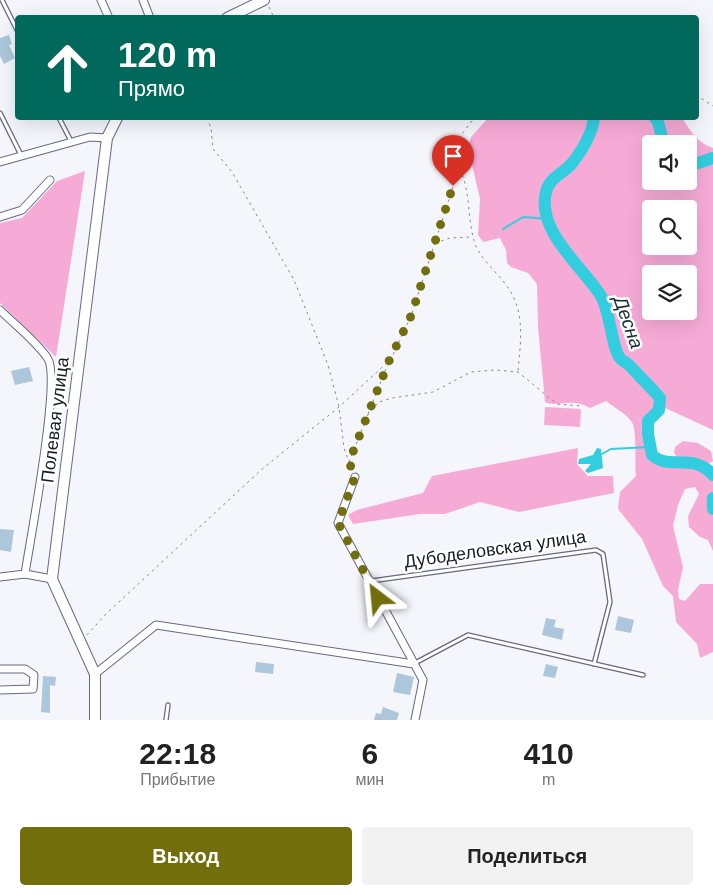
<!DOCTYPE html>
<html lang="ru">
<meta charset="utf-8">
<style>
:root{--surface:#fff;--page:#f2f2f2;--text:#222;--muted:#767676;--accent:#736e0c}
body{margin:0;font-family:Arial,sans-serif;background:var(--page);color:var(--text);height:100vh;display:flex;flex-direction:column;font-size:19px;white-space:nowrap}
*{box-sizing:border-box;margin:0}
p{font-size:16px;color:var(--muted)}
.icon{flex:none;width:28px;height:28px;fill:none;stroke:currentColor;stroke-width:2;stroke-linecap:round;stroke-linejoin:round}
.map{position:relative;height:720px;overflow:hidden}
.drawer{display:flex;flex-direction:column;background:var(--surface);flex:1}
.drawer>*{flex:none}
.top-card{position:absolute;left:15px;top:15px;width:684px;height:105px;border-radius:5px;box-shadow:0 5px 20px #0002;background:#00695c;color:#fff;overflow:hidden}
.fabs{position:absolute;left:642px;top:135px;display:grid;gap:10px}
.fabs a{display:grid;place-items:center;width:55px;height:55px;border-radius:5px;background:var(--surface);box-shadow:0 5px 20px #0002;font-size:25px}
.pin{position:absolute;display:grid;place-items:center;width:42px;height:42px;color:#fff;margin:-51px -21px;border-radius:50% 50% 50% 0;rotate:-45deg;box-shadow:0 0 5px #0007}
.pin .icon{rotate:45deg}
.me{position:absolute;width:55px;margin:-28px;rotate:331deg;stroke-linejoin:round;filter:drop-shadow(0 0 4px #0008)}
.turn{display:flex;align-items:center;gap:18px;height:105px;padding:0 20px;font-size:22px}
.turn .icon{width:65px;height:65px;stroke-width:2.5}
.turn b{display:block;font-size:35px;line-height:42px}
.eta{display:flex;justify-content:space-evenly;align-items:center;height:85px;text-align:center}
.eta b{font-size:30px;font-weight:600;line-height:35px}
.action{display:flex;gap:10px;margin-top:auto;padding:10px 20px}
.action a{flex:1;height:58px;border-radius:5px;background:var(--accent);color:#fff;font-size:20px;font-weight:600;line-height:58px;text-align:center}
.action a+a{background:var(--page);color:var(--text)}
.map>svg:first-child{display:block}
.green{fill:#f6abd7;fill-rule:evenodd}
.water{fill:#33cde0}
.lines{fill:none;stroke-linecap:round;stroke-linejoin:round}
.stream{stroke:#33cde0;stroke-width:2}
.river{stroke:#33cde0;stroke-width:12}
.building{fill:#acc7db}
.lane-casing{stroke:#646982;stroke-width:5.5}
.street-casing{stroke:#646982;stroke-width:9}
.secondary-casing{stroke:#646982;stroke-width:12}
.path{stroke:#85868f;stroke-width:1;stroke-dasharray:2.5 4;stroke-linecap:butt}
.lane{stroke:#fff;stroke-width:3}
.street{stroke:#fff;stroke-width:7}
.secondary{stroke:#fff;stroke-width:10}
.route{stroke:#736e0c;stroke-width:9;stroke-dasharray:0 16.2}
.labels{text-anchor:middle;stroke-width:5;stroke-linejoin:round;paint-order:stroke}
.street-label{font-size:18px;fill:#191b26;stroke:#fff}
.water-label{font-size:19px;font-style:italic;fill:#152d31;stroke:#fff}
</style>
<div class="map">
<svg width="713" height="720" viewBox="0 0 713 720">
<rect width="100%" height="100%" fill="#f5f6fc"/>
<g class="green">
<path d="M 488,118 L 682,118 C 691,131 697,143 713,148 L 713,430 L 661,406 C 658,412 650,415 648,421 C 646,426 647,435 649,440 C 650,445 650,452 653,456 C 662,469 693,452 713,475 L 713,551 L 708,540 L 700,537 L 689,527 L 688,516 L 699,494 L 695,487 L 685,489 L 678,505 L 673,526 L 683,567 L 678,590 L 679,599 L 685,601 L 700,584 L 713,584 L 713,652 L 700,658 L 697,644 L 676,622 L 673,596 L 663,586 L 642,539 L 618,509 L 620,492 L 636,476 C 634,464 638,429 631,421 C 625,413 613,407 606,401 L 590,408 C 570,397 558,408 545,402 L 538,327 L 537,284 L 528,273 L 511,267 L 507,263 L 506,250 L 500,238 L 483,242 L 478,235 L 480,199 L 468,147 L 471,137 ZM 651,144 L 689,144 L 689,181 L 651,181 ZM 651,209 L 689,209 L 689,246 L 651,246 ZM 651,274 L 689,274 L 689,311 L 651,311 Z"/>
<path d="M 85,171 L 56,357 L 0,303 L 0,223 L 22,218 L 57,181 Z"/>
<path d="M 545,407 L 581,409 L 580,427 L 544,425 Z"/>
<path d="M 683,441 L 698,443 L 711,451 L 713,461 L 708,464 L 691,458 L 680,460 L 674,453 L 675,447 Z"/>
<path d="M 578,448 L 577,464 L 588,476 L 613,476 L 614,493 L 519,512 L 480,502 L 445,514 L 420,514 L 353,524 L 348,515 L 357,510 L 423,493 L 432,476 Z"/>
</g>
<path class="water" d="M 597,448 L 601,449 L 603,468 L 588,473 L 585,471 L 591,464 L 578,464 L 579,459 L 593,455 Z"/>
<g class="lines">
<g class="stream">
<path d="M 503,229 L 523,217 L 549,219"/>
<path d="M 602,454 L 611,449 L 650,447"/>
</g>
<g class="river">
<path d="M 594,118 C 592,134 583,149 573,162 C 564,174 550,176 546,192 C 536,231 583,267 601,296 C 610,311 612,349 620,358 C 622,361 626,362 629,365 C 639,376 650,386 660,398 L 659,410 L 648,421 L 648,434 L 652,455 C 669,471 693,452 713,475"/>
<path d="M 655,118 L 658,122 L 664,144"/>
<path d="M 689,161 L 695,164 L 713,158"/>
<path d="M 713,498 L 713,509"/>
</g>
</g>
<g class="building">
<path d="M 9,35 L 12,44 L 9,45 L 15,58 L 4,64 L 0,56 L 0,38 Z"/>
<path d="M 29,367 L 33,381 L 15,385 L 11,371 Z"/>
<path d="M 0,529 L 14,530 L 11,552 L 0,550 Z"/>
<path d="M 618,616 L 634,620 L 631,633 L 615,630 Z"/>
<path d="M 546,618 L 556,620 L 554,627 L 564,629 L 562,640 L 542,635 Z"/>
<path d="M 256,662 L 274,664 L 273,674 L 255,672 Z"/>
<path d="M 546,664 L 558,667 L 555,678 L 543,676 Z"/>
<path d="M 397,673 L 414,677 L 410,695 L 393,692 Z"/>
<path d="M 43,676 L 56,677 L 55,686 L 50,685 L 50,713 L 41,712 Z"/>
<path d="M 383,707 L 399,713 L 397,720 L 374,720 L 376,713 L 381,714 Z"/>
</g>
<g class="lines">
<defs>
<g id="lane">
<path d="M 2,0 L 18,32"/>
<path d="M 0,113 L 21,155"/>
<path d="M 59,118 L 71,141"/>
<path d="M 371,581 L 596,550 L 603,554 L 610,602 L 594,664"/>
<path d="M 415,663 L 468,635 L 643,675"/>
<path d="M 166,720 L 168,705"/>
</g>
<g id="street">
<path d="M 101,0 L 109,18"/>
<path d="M 143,0 L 150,18"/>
<path d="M 0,162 L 90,137 L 107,138"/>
<path d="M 0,217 L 22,210 L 50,180"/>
<path d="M 0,310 C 13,323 39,344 48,359 C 61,380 30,540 25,574"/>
<path d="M 355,477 L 338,523 L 423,680 L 415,720"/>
<path d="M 0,577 L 25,574 L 52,579"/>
<path d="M 0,669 L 25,669 L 34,675 L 33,689 L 0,690"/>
<path d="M 95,674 L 156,625 L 414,664"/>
</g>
<g id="secondary">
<path d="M 227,18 L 264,0"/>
<path d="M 95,720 L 95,674 L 52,579 L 107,138 L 117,118"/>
</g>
</defs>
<use href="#lane" class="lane-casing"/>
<use href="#street" class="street-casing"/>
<use href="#secondary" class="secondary-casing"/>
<g class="path">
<path d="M 269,7 L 274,18"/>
<path d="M 696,95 L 713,106"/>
<path d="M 206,118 L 211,127 L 213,149 L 232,172 L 294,280 L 328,365 L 339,407 L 344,448 L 352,470"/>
<path d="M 460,169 C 471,193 467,219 475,244 C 479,256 494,270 503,281 C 526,308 521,338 518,371"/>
<path d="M 435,243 L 450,238 L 473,237"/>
<path d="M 368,414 L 389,361"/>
<path d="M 367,416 L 379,402 L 392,398 L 433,392 L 471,372 L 495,370 L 518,372 L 557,404 L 582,406"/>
<path d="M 349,462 L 367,417"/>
<path d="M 87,635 L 106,614 L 261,470 L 339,407 L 391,359 L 411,316 L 459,169 L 459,138 L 474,118"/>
</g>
<use href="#lane" class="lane"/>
<use href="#street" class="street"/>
<use href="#secondary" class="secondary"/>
</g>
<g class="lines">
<path class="route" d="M 378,598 L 338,523 L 355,477 L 349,462 L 389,361 L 411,316 L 453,186"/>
</g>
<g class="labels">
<g class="street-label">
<text transform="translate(55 420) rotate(-83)" y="6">Полевая улица</text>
<text transform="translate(495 549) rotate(-8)" y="6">Дубоделовская улица</text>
</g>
<g class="water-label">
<text transform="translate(629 322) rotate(70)" y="7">Десна</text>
</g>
</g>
</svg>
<div class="fabs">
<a><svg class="icon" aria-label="sound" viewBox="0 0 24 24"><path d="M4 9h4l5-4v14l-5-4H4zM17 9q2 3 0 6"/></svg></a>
<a><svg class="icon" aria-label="search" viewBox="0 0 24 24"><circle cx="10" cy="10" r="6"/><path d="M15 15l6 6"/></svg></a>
<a><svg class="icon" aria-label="layers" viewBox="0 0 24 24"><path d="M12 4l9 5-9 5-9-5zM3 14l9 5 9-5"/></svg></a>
</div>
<div class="pin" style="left:453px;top:186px;background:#d93025"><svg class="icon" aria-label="arrive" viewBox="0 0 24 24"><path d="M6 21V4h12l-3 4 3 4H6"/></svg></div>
<svg class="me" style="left:378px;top:598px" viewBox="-20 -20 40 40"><path d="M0-17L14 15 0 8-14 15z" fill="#736e0c" stroke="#fff" stroke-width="4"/></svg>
<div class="top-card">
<div class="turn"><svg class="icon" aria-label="ahead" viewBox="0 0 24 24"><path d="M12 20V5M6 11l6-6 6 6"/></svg><div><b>120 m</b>Прямо</div></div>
</div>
</div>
<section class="drawer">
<div class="eta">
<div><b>22:18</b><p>Прибытие</p></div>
<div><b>6</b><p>мин</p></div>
<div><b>410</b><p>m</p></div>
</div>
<div class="action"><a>Выход</a><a>Поделиться</a></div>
</section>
